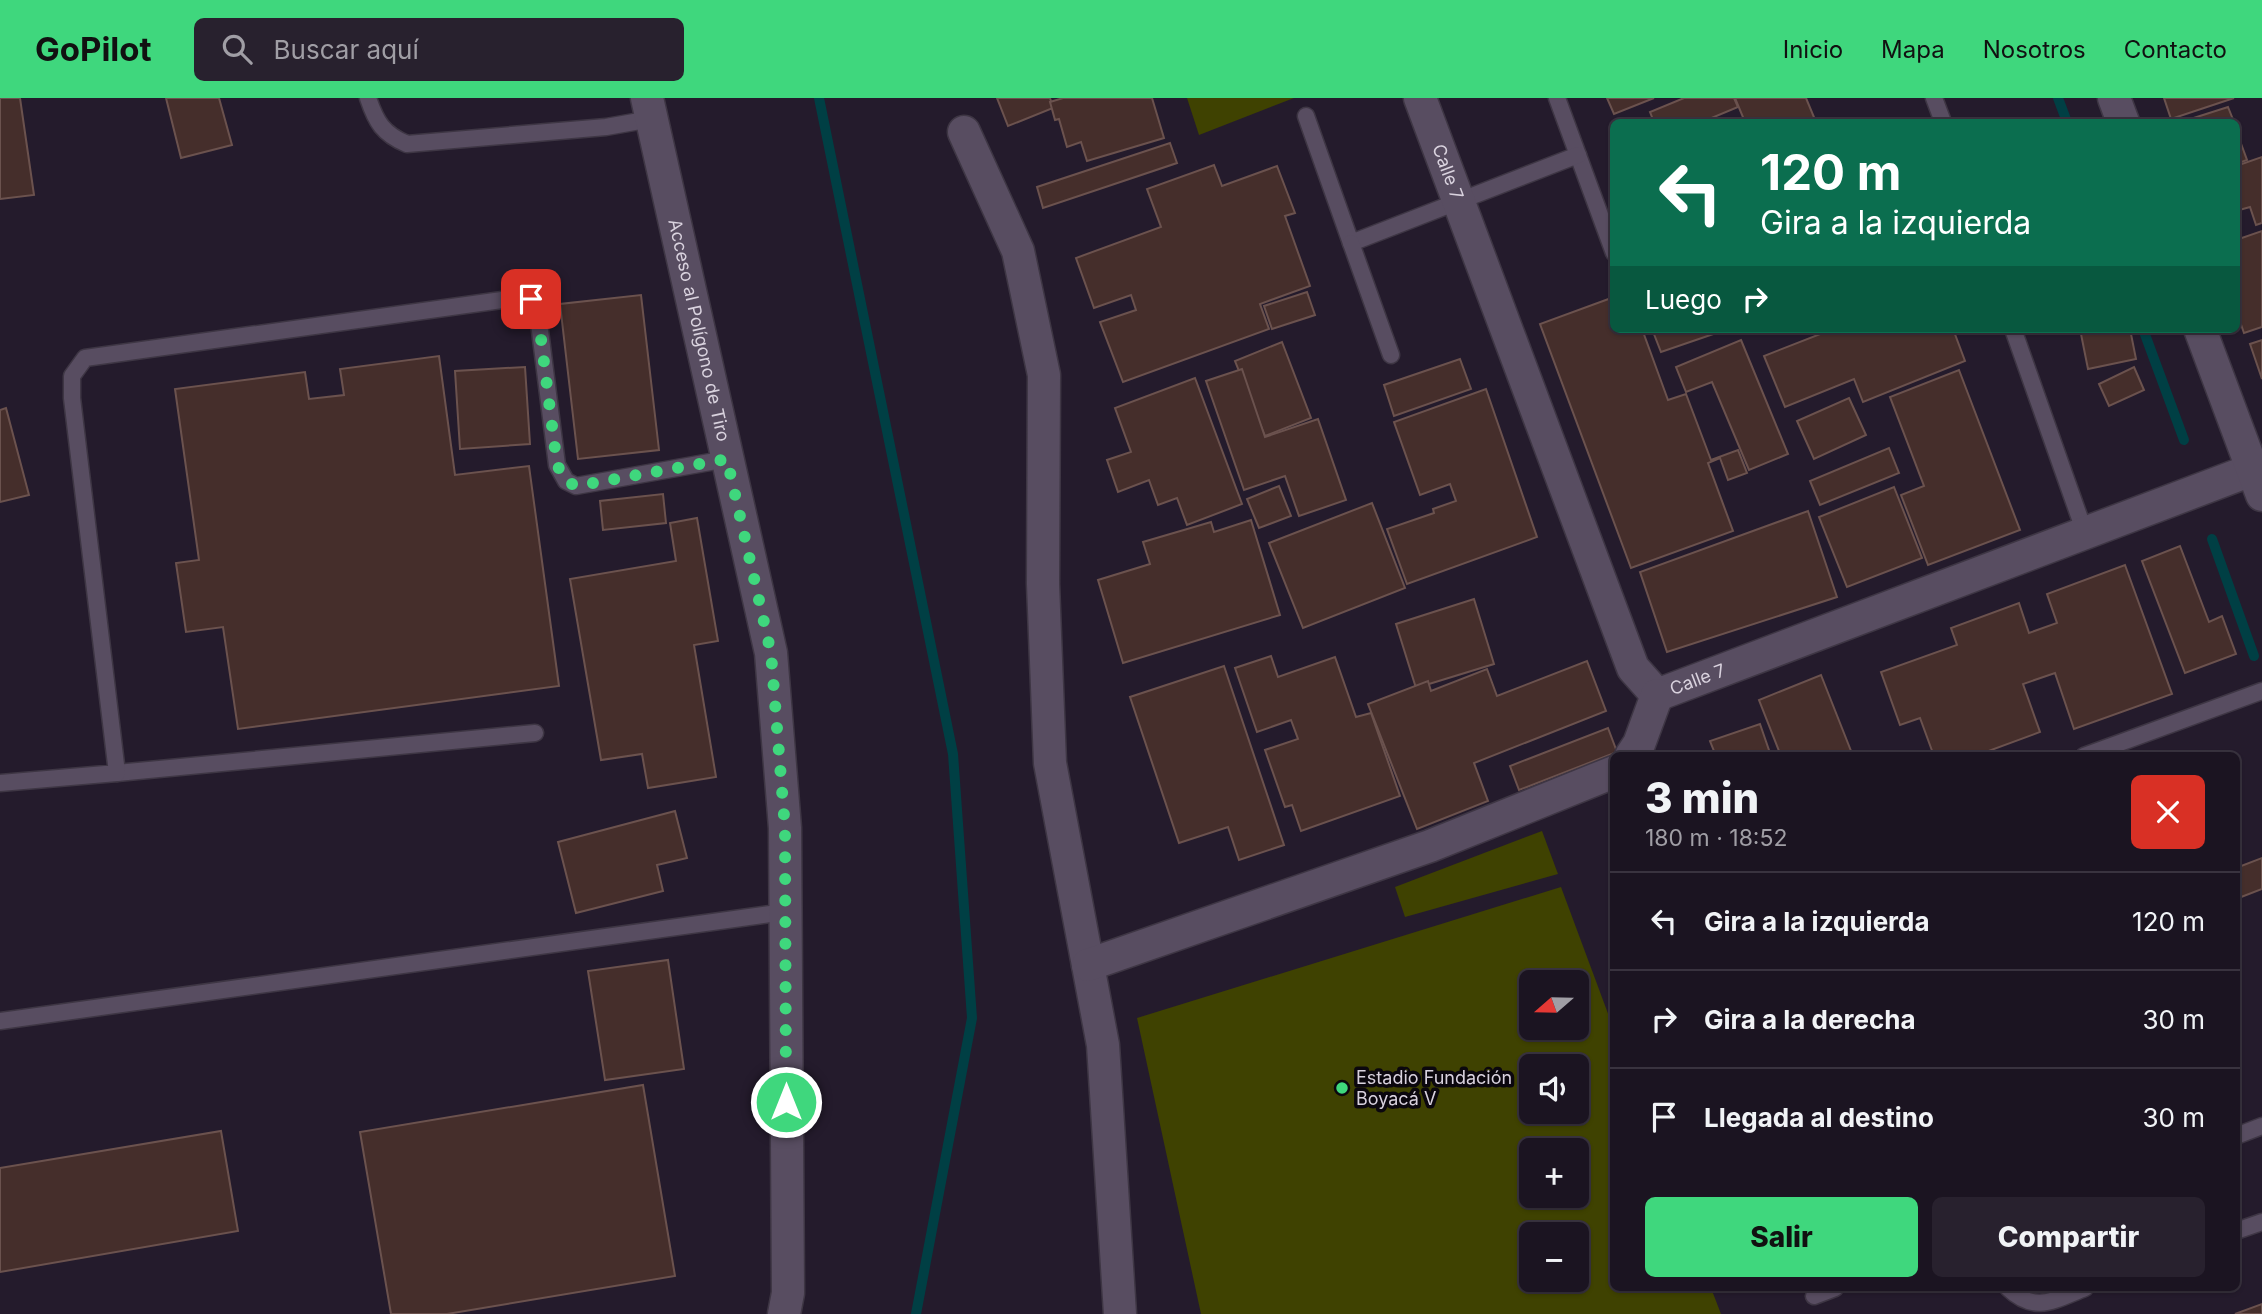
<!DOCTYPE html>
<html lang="es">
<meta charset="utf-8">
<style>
:root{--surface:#1b1421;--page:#28212e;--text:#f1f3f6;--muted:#a09ea5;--line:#39333f;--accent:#3fd77d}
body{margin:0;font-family:Inter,sans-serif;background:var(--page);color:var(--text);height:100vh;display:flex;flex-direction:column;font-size:26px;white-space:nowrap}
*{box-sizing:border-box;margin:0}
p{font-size:23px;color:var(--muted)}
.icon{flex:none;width:38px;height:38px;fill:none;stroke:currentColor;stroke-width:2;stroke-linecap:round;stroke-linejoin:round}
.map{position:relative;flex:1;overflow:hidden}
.side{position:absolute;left:1610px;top:654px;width:630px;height:539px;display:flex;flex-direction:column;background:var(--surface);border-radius:10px;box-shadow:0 2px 5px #0004,0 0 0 2px var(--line)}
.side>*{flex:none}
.top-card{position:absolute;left:1610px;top:21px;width:630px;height:214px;border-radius:10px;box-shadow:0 2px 5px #0004,0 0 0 2px var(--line);background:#0b6e4f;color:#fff;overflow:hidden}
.needle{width:46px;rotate:250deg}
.controls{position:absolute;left:1519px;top:872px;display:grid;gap:14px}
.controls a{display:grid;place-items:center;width:70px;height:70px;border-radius:10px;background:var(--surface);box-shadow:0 2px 5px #0004,0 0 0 2px var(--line);font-size:35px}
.pin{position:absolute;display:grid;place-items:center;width:60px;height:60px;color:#fff;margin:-30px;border-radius:14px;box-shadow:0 4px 10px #0006}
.me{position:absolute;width:77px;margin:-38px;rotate:0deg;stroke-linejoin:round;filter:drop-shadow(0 0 5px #0008)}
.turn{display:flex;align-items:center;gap:24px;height:147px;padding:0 35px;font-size:32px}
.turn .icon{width:91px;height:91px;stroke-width:2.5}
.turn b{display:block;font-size:49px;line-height:60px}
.then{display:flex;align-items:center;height:66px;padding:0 35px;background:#0003;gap:14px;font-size:26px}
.round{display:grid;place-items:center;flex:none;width:74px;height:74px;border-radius:10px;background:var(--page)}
.summary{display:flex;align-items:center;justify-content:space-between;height:119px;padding:0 35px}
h1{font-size:42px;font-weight:800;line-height:52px}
.action{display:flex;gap:14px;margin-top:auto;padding:14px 35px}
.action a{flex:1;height:80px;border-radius:10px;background:var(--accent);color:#111;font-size:28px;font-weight:800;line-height:80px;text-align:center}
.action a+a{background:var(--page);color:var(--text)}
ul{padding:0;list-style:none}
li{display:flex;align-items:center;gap:21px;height:98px;padding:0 35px;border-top:2px solid var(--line)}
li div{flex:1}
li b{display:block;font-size:26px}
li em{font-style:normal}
header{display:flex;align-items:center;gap:42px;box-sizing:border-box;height:98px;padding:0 35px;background:var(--accent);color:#111}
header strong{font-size:33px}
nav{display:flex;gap:38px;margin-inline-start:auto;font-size:24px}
.search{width:490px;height:63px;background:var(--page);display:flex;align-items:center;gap:18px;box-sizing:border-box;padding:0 24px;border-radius:10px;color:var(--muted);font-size:26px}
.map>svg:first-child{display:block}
.green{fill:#3f4201;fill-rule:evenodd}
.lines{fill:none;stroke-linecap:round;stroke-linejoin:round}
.stream{stroke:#003f44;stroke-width:10}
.building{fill:#452e2b;stroke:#6b524e;stroke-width:2}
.lane-casing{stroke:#3e3644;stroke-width:19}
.street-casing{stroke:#3e3644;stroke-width:35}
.lane{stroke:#584d61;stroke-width:16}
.street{stroke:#584d61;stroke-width:32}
.route{stroke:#3fd77d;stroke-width:12;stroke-dasharray:0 21.6}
.poi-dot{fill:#3fd77d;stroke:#0b070e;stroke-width:2.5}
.labels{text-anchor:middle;stroke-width:7;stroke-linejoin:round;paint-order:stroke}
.street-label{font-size:18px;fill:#d9d2de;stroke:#0b070e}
.poi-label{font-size:18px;fill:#d9d2de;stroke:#0b070e;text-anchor:start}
</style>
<header>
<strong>GoPilot</strong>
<div class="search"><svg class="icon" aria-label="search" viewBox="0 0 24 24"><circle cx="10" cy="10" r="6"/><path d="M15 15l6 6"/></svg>Buscar aquí</div>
<nav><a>Inicio</a><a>Mapa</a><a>Nosotros</a><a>Contacto</a></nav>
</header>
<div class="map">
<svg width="2262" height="1216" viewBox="0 0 2262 1216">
<rect width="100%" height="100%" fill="#241b2c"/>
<g class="green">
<path d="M 1187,0 L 1294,0 L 1199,37 Z"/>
<path d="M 1542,733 L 1558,776 L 1405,819 L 1395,789 Z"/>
<path d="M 1561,789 L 1613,929 L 1614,1190 L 1711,1190 L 1721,1216 L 1201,1216 L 1137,920 ZM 1531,884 L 1577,884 L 1577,929 L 1531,929 ZM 1531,968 L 1577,968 L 1577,1013 L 1531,1013 ZM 1531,1052 L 1577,1052 L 1577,1097 L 1531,1097 ZM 1531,1136 L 1577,1136 L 1577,1181 L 1531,1181 Z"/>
</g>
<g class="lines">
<g class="stream">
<path d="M 819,0 L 953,656 L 972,920 L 916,1216"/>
<path d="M 2058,0 L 2067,24"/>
<path d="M 2143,231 L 2184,342"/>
<path d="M 2212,441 L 2254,558"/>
</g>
</g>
<g class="building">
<path d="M 0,0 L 20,0 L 34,97 L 0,101 Z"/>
<path d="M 166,0 L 219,0 L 232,47 L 181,60 Z"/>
<path d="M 997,0 L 1050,0 L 1053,10 L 1008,28 Z"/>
<path d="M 1063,0 L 1152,0 L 1164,40 L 1087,63 L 1081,44 L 1067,49 L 1059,21 L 1055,22 L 1050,4 Z"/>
<path d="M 1607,0 L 1654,0 L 1614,16 Z"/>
<path d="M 1684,0 L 1734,0 L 1738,9 L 1702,24 L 1654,24 L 1650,14 Z"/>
<path d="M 1735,0 L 1806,0 L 1816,24 L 1745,24 Z"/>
<path d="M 2164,0 L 2234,0 L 2171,21 Z"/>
<path d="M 2228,9 L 2234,24 L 2181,24 Z"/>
<path d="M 2236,32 L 2247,62 L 2236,66 Z"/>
<path d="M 1170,45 L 1177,65 L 1043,110 L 1037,89 Z"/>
<path d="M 2262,59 L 2262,125 L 2256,127 L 2250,109 L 2236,113 L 2236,68 Z"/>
<path d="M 1214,67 L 1222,88 L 1277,68 L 1295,115 L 1285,118 L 1310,188 L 1260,206 L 1269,231 L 1123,284 L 1100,224 L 1136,212 L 1131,197 L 1094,210 L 1076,160 L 1161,129 L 1147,91 Z"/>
<path d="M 2262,133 L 2262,229 L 2244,235 L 2236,212 L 2236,142 Z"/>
<path d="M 1307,194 L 1315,217 L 1272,231 L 1264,208 Z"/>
<path d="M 641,197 L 659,352 L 578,361 L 560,206 Z"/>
<path d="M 1614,199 L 1614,231 L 1642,231 L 1668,302 L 1686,296 L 1711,362 L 1738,352 L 1747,375 L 1728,382 L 1720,360 L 1708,365 L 1733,433 L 1631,470 L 1540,226 Z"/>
<path d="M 1652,231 L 1728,231 L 1661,254 Z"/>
<path d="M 1833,231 L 1953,231 L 1965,263 L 1863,304 L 1854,281 L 1785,309 L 1764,258 Z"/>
<path d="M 2080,231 L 2130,231 L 2136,261 L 2088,271 Z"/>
<path d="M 1741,242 L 1788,356 L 1749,372 L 1712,284 L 1686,294 L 1676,269 Z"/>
<path d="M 2262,242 L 2262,281 L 2250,246 Z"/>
<path d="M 1282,244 L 1311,320 L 1265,338 L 1235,263 Z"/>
<path d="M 439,258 L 455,377 L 529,368 L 559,588 L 238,631 L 223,529 L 186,534 L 176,465 L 199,462 L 175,291 L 305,274 L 309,301 L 344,297 L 340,271 Z"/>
<path d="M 1460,261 L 1471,291 L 1394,318 L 1384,287 Z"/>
<path d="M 525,269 L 530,346 L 460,351 L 455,273 Z"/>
<path d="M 2134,269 L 2144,292 L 2109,308 L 2099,286 Z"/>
<path d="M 1242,271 L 1265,339 L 1318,321 L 1346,402 L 1299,418 L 1285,378 L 1244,392 L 1206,283 Z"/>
<path d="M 1959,272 L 2020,432 L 1928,467 L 1901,397 L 1924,388 L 1890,299 Z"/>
<path d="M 1195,280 L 1242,406 L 1187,427 L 1177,400 L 1158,407 L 1149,382 L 1118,394 L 1107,362 L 1131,354 L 1115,310 Z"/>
<path d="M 1486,291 L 1537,439 L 1407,486 L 1387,431 L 1434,415 L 1433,411 L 1456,403 L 1450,386 L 1420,397 L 1394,324 Z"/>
<path d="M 1849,300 L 1866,337 L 1814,361 L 1797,323 Z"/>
<path d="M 6,310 L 29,397 L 0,404 L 0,312 Z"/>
<path d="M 1889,350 L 1899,375 L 1820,407 L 1810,383 Z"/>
<path d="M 1279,388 L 1291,418 L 1259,430 L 1247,401 Z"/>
<path d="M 1894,389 L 1922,460 L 1847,489 L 1819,419 Z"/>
<path d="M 663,396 L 666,425 L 603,432 L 600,403 Z"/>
<path d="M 1372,405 L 1405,490 L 1303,530 L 1269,445 Z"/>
<path d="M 1808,413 L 1837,499 L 1667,554 L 1640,474 Z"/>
<path d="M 697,420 L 718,543 L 694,547 L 716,679 L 648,690 L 642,656 L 601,662 L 570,481 L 676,463 L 670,425 Z"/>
<path d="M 1251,422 L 1280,517 L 1123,565 L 1098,482 L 1150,466 L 1143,444 L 1211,424 L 1214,434 Z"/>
<path d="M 2180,448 L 2209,524 L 2222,518 L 2236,556 L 2185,575 L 2142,463 Z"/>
<path d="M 2125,467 L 2172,596 L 2074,631 L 2055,575 L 2023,586 L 2040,634 L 1975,658 L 1934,658 L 1920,620 L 1900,627 L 1881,574 L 1957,547 L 1951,530 L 2019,505 L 2029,535 L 2057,525 L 2047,496 Z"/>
<path d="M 1474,501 L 1494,566 L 1416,590 L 1396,526 Z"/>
<path d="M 1271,558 L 1278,579 L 1335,559 L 1356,619 L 1371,615 L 1400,698 L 1301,733 L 1292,707 L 1285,709 L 1265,652 L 1298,641 L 1291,622 L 1257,634 L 1235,570 Z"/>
<path d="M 1587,563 L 1606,613 L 1474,665 L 1488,703 L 1417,731 L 1368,606 L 1428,583 L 1431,593 L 1487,571 L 1497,598 Z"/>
<path d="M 1224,568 L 1284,747 L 1239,762 L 1228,729 L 1179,745 L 1130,599 Z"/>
<path d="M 1821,577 L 1853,658 L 1781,658 L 1759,602 Z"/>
<path d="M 1760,626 L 1771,658 L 1716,658 L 1710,643 Z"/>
<path d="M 1608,630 L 1617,654 L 1519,692 L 1510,668 Z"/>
<path d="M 675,713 L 687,760 L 657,767 L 663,793 L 576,815 L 558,744 Z"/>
<path d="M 2262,760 L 2262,791 L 2236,801 L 2236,770 Z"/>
<path d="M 668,862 L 684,971 L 605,982 L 588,873 Z"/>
<path d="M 643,987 L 675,1178 L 447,1216 L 391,1216 L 360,1034 Z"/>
<path d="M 221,1033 L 238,1133 L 0,1174 L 0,1070 Z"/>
<path d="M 2262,1206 L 2262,1216 L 2235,1216 Z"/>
</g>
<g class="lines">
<defs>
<g id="lane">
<path d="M 368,0 C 376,24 383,36 407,46 L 606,29 L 651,21"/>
<path d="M 1557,0 L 1614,155"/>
<path d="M 1934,0 L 1943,24"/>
<path d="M 1306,18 L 1351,145 L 1578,57"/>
<path d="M 1351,145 L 1391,257"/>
<path d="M 2013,231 L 2085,435"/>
<path d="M 2084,658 L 2262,593"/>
<path d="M 117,675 L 535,635"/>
<path d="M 0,685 L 117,675 L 72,300 L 72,278 L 85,260 L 516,200 L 531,201 L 537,209 L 557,367 L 566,383 L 576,388 L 727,361"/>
<path d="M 0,923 L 785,814"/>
<path d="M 2236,1038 L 2262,1028"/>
<path d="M 2236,1133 L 2262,1124"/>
<path d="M 2008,1190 C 2035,1216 2054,1202 2085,1190"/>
<path d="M 1814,1198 L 1835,1190"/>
</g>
<g id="street">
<path id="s1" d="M 647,0 L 771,555 L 785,730 L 788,1195 L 784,1216"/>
<path id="s2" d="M 1420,0 L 1633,570 L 1657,597 L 2262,368"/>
<path d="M 2114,0 L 2123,24"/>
<path d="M 964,34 L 1018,153 L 1044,277 L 1043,486 L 1050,665 L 1103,947 L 1120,1216"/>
<path d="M 2200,231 L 2262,397"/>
<path d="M 1631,658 L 1639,646 L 1657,597"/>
<path d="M 1088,867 L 1430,748 L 1614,674"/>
</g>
</defs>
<use href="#lane" class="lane-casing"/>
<use href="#street" class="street-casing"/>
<use href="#lane" class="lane"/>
<use href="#street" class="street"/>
</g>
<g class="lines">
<path class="route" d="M 531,201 L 537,209 L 557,367 L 566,383 L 576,388 L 727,361 L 771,555 L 785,730 L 786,1004"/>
</g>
<circle class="poi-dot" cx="1342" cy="990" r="7"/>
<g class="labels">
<g class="street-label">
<text dy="6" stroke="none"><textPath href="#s2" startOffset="79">Calle 7</textPath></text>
<text dy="6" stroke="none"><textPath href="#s1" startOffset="238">Acceso al Polígono de Tiro</textPath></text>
<text dy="6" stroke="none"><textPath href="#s2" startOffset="688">Calle 7</textPath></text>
</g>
<g class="poi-label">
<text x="1356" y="986">Estadio Fundación<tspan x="1356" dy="21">Boyacá V</tspan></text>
</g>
</g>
</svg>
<div class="controls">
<a><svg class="needle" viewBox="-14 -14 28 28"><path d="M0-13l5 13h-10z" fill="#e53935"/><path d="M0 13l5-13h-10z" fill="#a09ea5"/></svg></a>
<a><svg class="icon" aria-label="sound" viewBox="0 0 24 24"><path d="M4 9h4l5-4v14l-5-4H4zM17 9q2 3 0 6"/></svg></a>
<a>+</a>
<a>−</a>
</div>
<div class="pin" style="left:531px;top:201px;background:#d93025"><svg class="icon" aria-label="arrive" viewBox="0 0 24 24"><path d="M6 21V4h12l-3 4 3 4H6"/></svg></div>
<svg class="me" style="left:786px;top:1004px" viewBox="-20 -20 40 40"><circle r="17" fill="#3fd77d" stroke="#fff" stroke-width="3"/><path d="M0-11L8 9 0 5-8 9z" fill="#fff"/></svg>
<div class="top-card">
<div class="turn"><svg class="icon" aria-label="left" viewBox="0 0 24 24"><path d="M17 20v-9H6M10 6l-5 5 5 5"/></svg><div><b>120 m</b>Gira a la izquierda</div></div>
<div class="then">Luego<svg class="icon" aria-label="right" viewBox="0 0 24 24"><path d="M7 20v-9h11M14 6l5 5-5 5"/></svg></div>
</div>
<section class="side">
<div class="summary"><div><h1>3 min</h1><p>180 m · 18:52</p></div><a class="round" style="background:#d93025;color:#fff"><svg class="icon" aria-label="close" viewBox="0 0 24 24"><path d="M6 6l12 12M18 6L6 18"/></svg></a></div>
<ul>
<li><svg class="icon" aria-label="left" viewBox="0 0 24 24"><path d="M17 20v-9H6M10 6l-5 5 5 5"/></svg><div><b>Gira a la izquierda</b></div><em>120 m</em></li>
<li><svg class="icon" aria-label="right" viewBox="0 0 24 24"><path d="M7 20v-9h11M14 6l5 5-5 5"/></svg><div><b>Gira a la derecha</b></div><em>30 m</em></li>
<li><svg class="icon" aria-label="arrive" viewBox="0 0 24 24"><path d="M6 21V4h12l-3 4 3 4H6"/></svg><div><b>Llegada al destino</b></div><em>30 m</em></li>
</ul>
<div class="action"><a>Salir</a><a>Compartir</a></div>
</section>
</div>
